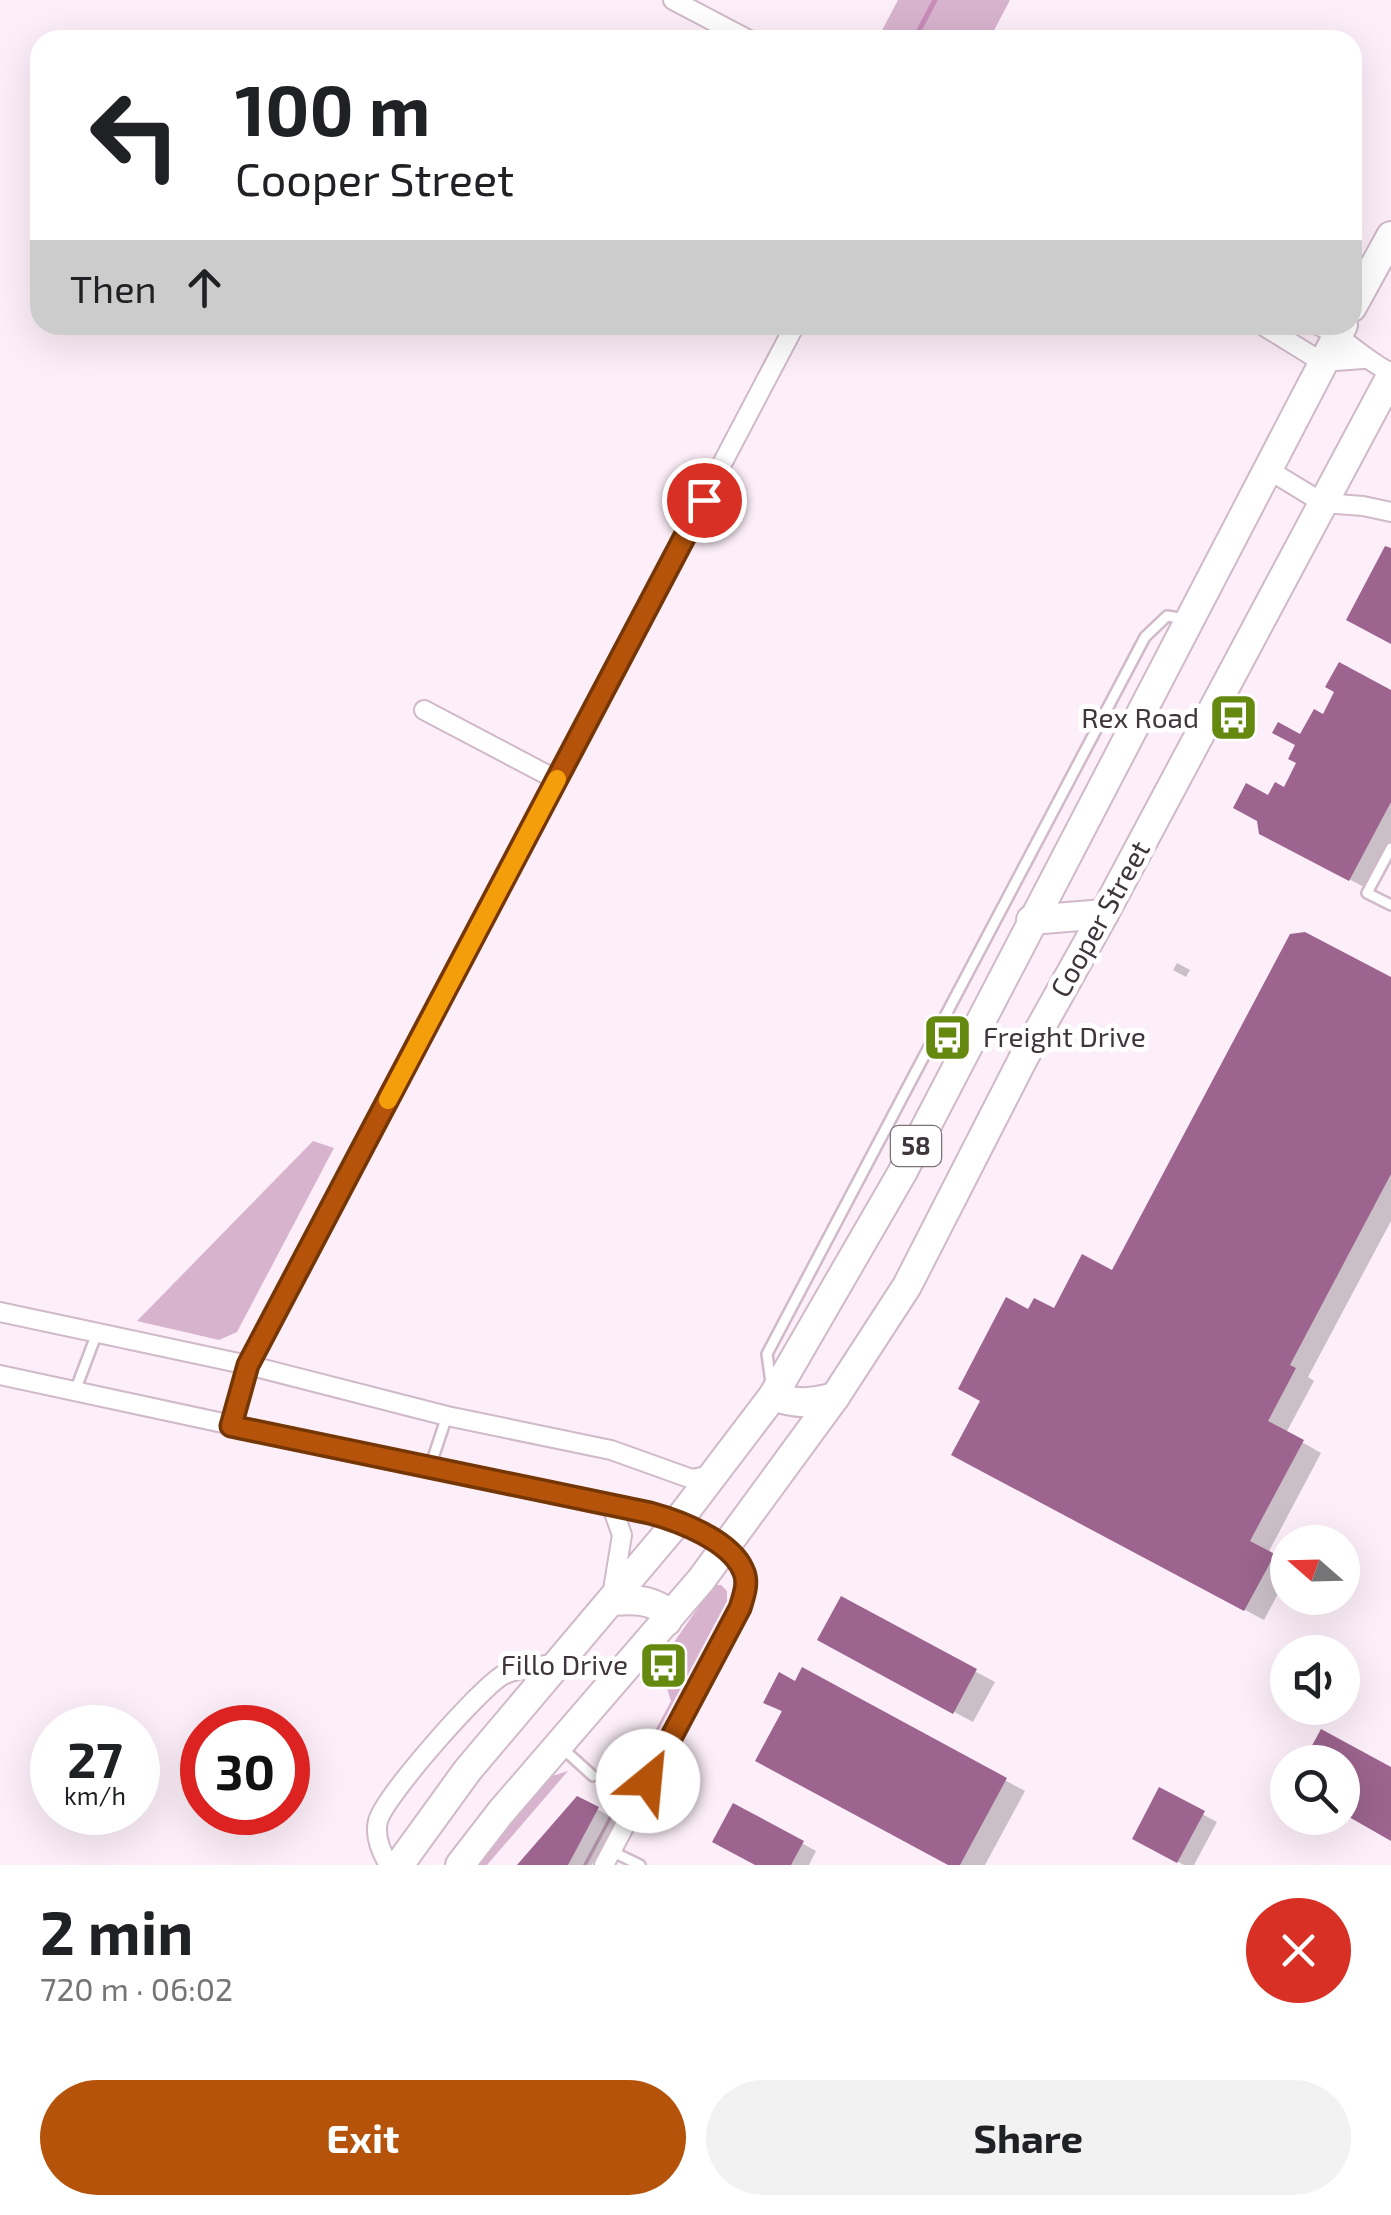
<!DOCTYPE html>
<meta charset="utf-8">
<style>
:root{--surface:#fff;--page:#f2f2f2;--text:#202124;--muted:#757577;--accent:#b45309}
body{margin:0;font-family:"Exo 2",sans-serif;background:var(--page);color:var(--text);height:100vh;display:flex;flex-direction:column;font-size:38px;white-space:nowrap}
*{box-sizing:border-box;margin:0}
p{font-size:32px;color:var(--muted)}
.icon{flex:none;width:55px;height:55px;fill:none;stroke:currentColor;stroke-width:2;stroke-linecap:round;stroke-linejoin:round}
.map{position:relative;height:1865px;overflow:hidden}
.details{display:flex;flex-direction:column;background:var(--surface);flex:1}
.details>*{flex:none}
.hud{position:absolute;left:30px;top:30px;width:1332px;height:305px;border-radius:30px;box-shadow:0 10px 40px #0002;background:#fff;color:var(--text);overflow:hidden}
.needle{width:65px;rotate:290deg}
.controls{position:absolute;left:1270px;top:1525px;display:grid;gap:20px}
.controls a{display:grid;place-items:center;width:90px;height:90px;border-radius:50%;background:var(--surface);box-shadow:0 10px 40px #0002;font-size:50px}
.speed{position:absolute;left:30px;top:1705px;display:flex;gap:20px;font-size:50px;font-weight:700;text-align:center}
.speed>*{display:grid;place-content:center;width:130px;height:130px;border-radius:50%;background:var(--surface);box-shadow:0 10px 40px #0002;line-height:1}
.speed small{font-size:25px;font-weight:400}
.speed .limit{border:15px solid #d22;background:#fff;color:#111}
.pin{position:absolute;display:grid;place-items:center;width:85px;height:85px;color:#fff;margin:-42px;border:5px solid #fff;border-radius:50%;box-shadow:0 2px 10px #0007}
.me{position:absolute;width:110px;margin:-55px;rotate:28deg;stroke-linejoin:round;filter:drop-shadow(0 0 8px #0008)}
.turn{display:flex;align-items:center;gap:35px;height:210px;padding:0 40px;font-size:45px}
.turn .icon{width:130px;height:130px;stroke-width:2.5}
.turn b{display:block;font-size:70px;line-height:85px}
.then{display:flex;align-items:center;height:95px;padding:0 40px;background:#0003;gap:20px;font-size:38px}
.round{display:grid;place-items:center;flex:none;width:105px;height:105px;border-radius:52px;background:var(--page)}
.overview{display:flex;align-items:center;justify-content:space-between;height:170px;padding:0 40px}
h1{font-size:60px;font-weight:700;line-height:75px}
.button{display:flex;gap:20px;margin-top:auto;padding:20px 40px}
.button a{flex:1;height:115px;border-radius:60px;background:var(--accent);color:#fff;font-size:40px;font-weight:700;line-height:115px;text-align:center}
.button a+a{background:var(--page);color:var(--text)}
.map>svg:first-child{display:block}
.green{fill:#d8b3ce}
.shadow{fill:#0003}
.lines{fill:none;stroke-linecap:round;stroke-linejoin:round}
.stream{stroke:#c78cb8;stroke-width:5}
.building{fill:#9c648e}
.lane-casing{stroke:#d0b9c9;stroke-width:14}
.street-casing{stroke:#d0b9c9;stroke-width:22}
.primary-casing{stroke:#d0b9c9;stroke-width:32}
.lane{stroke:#fff;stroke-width:9}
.street{stroke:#fff;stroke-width:18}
.primary{stroke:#fff;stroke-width:28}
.route-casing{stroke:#753606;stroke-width:25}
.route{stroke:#b45309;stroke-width:18}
.slow{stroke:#f59e0b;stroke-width:18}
.labels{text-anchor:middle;stroke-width:10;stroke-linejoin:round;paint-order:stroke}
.shield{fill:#fff;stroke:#797277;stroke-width:2.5}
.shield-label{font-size:25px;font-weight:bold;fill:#3f363d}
.poi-label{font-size:28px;fill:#3f363d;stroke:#fff;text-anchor:end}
.street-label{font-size:28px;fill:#3f363d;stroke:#fff}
</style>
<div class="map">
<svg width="1391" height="1865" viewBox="0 0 1391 1865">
<rect width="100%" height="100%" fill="#fdeff9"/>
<g class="green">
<path d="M 898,0 L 1010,0 L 989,40 L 877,40 Z"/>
<path d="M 313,1141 L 334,1148 L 237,1332 L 219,1340 L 137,1321 Z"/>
<path d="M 714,1585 L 721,1585 L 727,1591 L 727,1601 L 587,1865 L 583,1865 L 671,1701 L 660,1667 L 675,1648 L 672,1645 Z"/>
<path d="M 568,1771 L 487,1865 L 477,1865 L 549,1777 Z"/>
</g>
<g class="shadow">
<path d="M 1391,692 L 1391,849 L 1381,868 L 1376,865 L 1364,887 L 1276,841 L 1269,799 L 1285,790 L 1300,763 L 1301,738 L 1324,717 Z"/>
<path d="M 1177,963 L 1190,970 L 1186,977 L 1173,970 Z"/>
<path d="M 1391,980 L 1391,1221 L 1308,1377 L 1314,1381 L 1286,1433 L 1321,1453 L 1268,1553 L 1288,1564 L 1288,1575 L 1264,1620 L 973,1465 L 1029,1313 L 1055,1311 L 1113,1273 Z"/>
<path d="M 842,1600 L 995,1682 L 973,1722 L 839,1650 Z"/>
<path d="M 803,1671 L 1025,1791 L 985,1865 L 952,1865 L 784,1713 L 766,1702 L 796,1684 Z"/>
<path d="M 1160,1791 L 1217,1822 L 1194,1865 L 1184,1865 L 1135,1838 Z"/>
<path d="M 734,1806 L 816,1851 L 809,1865 L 759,1865 Z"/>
<path d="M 597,1809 L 616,1820 L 592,1865 L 521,1865 Z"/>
</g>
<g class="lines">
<path class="stream" d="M 914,40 L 935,0"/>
</g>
<g class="building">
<path d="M 1385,546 L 1391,548 L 1391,644 L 1346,620 Z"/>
<path d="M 1339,662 L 1391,690 L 1391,802 L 1349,881 L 1259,834 L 1257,821 L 1233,808 L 1246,783 L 1268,795 L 1275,782 L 1284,787 L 1296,763 L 1288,759 L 1295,745 L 1272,733 L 1278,722 L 1300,734 L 1314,709 L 1323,714 L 1334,692 L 1325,687 Z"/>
<path d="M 1305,932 L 1391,977 L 1391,1174 L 1290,1365 L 1296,1368 L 1268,1421 L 1304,1440 L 1250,1541 L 1275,1554 L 1244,1611 L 951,1455 L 980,1401 L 958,1389 L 1006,1297 L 1028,1309 L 1034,1298 L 1054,1308 L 1082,1254 L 1112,1270 L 1290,934 Z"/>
<path d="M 841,1596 L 977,1669 L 953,1714 L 817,1640 Z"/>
<path d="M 802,1667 L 1007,1778 L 960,1865 L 948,1865 L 755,1761 L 782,1711 L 763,1703 L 779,1672 L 795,1681 Z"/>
<path d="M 1321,1729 L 1391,1767 L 1391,1841 L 1342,1813 L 1342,1762 L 1303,1762 Z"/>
<path d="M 1159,1787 L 1205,1811 L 1177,1863 L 1132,1839 Z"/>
<path d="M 577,1796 L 599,1807 L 568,1865 L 517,1865 Z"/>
<path d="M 733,1803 L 804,1841 L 791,1865 L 755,1865 L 712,1842 Z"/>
</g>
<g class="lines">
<defs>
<g id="lane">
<path d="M 1391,848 L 1367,893 L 1391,905"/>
<path d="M 771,1383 L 767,1354 L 1145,637 L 1167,616 L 1186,619"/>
<path d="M 75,1391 L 97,1333"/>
<path d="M 430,1467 L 447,1416"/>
<path d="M 561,1747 L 593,1776"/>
<path d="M 611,1851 L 640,1865"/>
</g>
<g id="street">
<path d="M 673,0 L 749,40"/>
<path d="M 1262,325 L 1322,362 L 1363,359"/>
<path d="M 1318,325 C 1346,338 1363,359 1391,373"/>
<path d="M 1267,469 L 1323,503 L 1363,506 L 1391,512"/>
<path d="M 424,710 L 557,780"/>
<path d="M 0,1312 L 248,1365 L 447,1416 L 611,1450 L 692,1479 L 712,1475"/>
<path d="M 0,1375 L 678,1521 L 701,1532 L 738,1561 L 745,1572 L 746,1588 L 740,1608 L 604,1865"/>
<path d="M 231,1426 L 248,1365 L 795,325"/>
<path d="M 611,1504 L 622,1535 L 612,1596"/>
<path d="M 389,1865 C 381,1852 374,1837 378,1821 C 384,1797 480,1688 503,1675 C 518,1667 540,1667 556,1663"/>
</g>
<g id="primary">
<path d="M 1352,307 L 1391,236"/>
<path d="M 1031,920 L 1104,914"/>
<path d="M 773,1396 C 797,1405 811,1403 835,1397"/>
<path d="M 611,1601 C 631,1600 646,1598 664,1610 L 667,1621"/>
<path d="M 399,1865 L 467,1771 L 678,1521 L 773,1396 L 902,1173 L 1343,325"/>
<path d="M 460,1865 L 501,1812 L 701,1580 L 835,1397 L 907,1286 L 1023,1059 L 1104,914 L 1391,376"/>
</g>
</defs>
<use href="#lane" class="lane-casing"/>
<use href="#street" class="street-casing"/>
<use href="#primary" class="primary-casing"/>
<use href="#lane" class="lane"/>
<use href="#street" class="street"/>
<use href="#primary" class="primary"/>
</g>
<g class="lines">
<defs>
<path id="route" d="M 648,1781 L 740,1608 C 744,1595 749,1582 743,1570 C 730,1540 679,1521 650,1513 L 231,1426 L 248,1365 L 704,500"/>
</defs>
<use href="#route" class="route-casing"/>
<use href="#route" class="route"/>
<path class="slow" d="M 388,1100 L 557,779"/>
</g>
<defs>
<symbol id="bus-square" viewBox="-11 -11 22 22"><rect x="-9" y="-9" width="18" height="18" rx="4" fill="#65890e" stroke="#fff"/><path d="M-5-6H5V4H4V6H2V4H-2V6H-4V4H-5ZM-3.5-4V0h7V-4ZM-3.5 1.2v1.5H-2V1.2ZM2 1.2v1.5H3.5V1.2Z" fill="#fff"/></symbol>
</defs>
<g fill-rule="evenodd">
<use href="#bus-square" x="1206" y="690" width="55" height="55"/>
<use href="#bus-square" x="920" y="1010" width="55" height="55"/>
<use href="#bus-square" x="636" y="1638" width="55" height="55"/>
</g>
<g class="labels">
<rect class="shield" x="891" y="1126" width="50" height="40" rx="8"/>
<g class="shield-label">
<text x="916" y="1155">58</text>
</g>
<g class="poi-label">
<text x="1199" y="728">Rex Road</text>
<text x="983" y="1047" text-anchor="start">Freight Drive</text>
<text x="628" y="1675">Fillo Drive</text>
</g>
<g class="street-label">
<text transform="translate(1100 919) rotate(-61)" y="10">Cooper Street</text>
</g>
</g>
</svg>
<div class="controls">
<a><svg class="needle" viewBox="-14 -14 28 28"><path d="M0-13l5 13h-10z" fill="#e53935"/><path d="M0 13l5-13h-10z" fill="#757577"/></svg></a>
<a><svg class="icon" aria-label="sound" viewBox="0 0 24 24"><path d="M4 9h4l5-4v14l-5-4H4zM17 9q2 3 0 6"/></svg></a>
<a><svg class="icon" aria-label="search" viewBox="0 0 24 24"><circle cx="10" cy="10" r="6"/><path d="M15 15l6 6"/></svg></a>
</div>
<div class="speed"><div>27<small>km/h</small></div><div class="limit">30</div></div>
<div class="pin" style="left:704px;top:500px;background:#d93025"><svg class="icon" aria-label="arrive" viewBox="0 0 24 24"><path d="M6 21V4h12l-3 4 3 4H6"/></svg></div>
<svg class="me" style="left:648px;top:1781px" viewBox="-20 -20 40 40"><circle r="19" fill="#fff"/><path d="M0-13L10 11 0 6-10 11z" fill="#b45309"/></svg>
<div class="hud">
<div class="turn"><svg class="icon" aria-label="left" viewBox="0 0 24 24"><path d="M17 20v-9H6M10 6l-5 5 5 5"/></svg><div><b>100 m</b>Cooper Street</div></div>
<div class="then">Then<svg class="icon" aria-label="ahead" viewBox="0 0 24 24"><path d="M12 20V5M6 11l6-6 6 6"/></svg></div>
</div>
</div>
<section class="details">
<div class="overview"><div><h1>2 min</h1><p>720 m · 06:02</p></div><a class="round" style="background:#d93025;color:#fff"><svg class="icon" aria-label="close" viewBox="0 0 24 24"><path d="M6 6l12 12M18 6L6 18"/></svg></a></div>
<div class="button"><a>Exit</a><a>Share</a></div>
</section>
